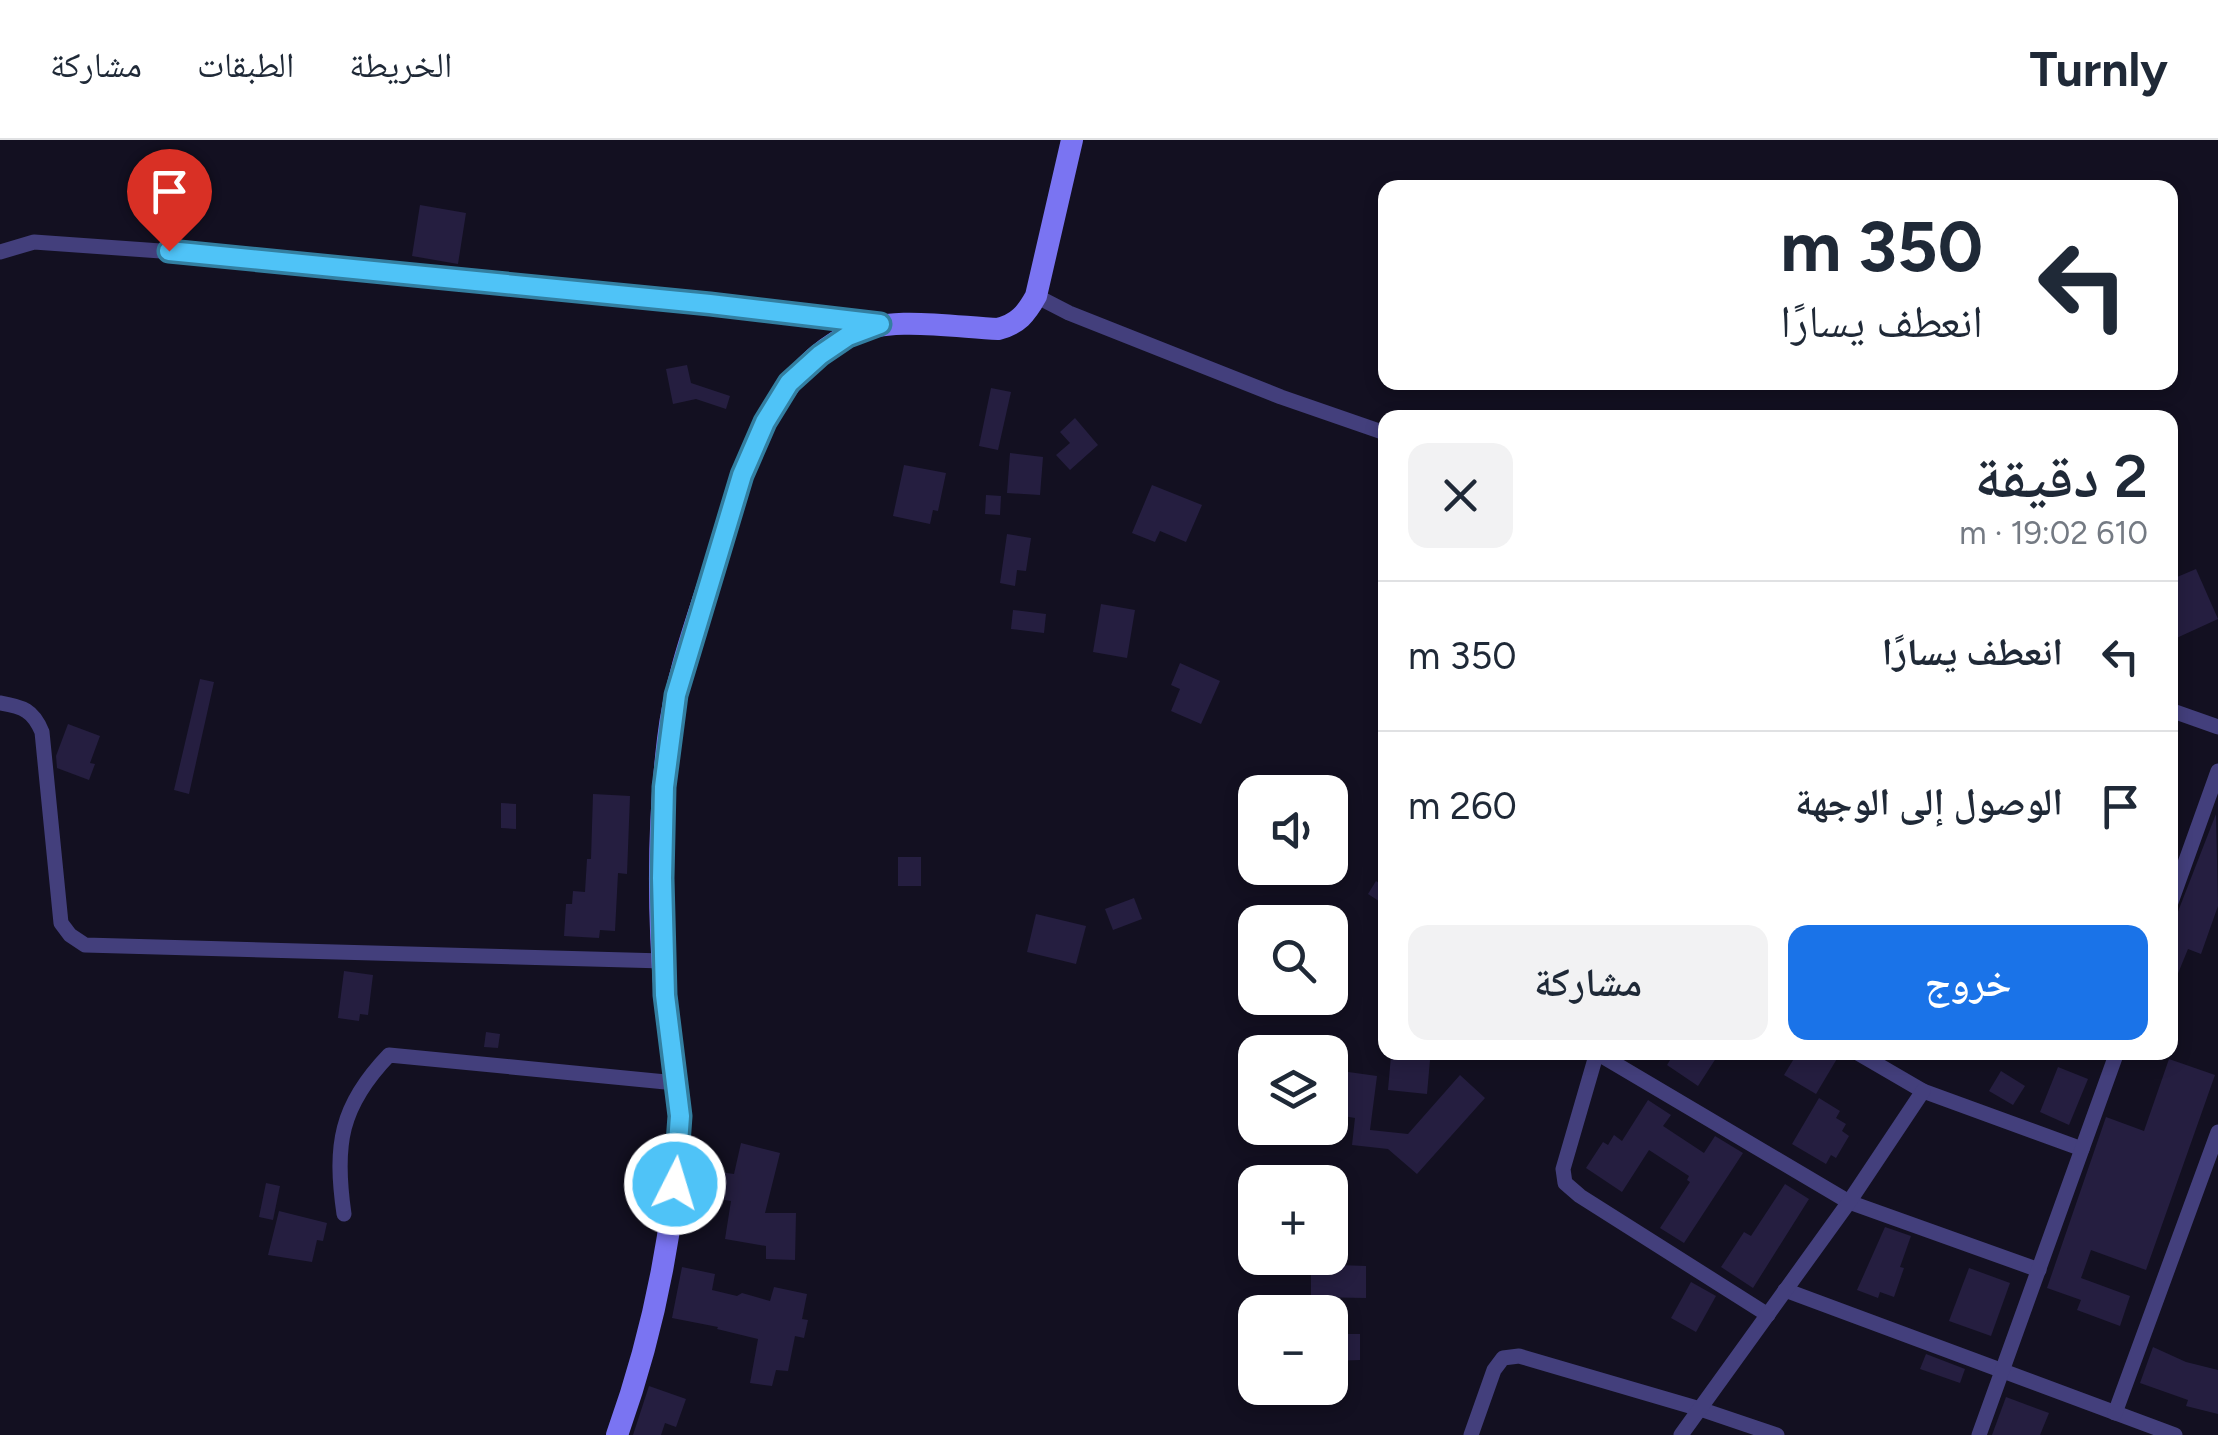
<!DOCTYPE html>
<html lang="ar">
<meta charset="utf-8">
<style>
:root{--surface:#fff;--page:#f2f2f3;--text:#1f2937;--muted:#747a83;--line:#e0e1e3;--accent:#1a73e8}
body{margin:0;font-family:Figtree,"Noto Naskh Arabic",sans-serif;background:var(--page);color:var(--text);direction:rtl;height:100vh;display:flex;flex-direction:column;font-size:38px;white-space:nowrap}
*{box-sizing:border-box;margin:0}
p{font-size:32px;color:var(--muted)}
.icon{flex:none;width:55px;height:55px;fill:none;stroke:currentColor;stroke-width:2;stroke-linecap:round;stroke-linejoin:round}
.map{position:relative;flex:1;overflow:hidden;direction:ltr}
.panel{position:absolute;left:1378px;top:270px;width:800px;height:650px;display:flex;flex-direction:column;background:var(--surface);border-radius:20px;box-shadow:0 5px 15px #0003;direction:rtl}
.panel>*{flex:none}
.hud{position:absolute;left:1378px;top:40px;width:800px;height:210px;border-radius:20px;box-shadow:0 5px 15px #0003;direction:rtl;background:#fff;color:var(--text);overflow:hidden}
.fabs{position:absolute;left:1238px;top:635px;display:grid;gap:20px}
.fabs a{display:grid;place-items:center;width:110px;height:110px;border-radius:20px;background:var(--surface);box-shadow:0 5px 15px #0003;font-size:50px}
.pin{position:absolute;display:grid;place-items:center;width:85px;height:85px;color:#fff;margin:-102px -42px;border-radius:50% 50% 50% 0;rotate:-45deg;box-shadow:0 0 10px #0007}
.pin .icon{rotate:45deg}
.me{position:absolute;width:110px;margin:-55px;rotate:5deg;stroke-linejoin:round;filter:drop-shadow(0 0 8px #0008)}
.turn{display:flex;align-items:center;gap:35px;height:210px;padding:0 30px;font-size:45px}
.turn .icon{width:130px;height:130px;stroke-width:2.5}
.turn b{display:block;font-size:70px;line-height:85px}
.round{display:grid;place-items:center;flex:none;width:105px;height:105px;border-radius:20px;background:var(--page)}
.head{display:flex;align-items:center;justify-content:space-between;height:170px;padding:0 30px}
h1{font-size:60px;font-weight:600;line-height:75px}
.primary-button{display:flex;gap:20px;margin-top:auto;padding:20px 30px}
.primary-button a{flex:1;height:115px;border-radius:20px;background:var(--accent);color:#fff;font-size:40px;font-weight:600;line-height:115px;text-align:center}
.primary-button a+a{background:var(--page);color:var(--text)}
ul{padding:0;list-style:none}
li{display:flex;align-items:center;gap:30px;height:150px;padding:0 30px;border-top:2px solid var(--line)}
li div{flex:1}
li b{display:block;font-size:38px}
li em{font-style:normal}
header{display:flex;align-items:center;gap:60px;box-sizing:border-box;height:140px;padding:0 50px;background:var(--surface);border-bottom:2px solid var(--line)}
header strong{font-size:48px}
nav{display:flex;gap:55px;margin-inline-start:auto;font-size:35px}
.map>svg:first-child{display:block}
.building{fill:#251e40}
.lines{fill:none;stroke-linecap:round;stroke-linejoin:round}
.street{stroke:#433f7c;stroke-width:15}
.secondary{stroke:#7a74f2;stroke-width:22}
.route-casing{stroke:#337fa1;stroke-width:25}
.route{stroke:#4fc3f7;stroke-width:18}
</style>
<header>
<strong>Turnly</strong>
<nav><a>الخريطة</a><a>الطبقات</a><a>مشاركة</a></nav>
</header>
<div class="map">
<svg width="2218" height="1295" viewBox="0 0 2218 1295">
<rect width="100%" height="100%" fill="#131021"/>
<g class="building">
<path d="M 420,65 L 466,73 L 458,124 L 412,116 Z"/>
<path d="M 687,225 L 691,243 L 730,256 L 726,269 L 696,259 L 673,264 L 666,229 Z"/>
<path d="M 991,248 L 1011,252 L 998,310 L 979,306 Z"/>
<path d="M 1075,278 L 1098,305 L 1070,330 L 1056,315 L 1070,303 L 1060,292 Z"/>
<path d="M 1010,313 L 1043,317 L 1040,355 L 1007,353 Z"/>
<path d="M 904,325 L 946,333 L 938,371 L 933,370 L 930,384 L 893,376 Z"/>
<path d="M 1152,345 L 1202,365 L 1186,402 L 1160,391 L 1155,402 L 1132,393 Z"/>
<path d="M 986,355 L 1001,356 L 1000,375 L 985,374 Z"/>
<path d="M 1007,394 L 1031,398 L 1026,431 L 1017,430 L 1015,446 L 1000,443 Z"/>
<path d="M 2196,429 L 2218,479 L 2170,501 L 2170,440 Z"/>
<path d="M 1101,464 L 1135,470 L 1127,518 L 1093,512 Z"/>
<path d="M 1013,470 L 1046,474 L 1044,493 L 1011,489 Z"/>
<path d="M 1180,523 L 1220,541 L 1201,584 L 1171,571 L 1180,549 L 1171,545 Z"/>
<path d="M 200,539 L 214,542 L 189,654 L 174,650 Z"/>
<path d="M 68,584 L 100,596 L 90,623 L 95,624 L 89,640 L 57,628 L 56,616 Z"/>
<path d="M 593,654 L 630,656 L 627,734 L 618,733 L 615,791 L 600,790 L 599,798 L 564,796 L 566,764 L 572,764 L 573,751 L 585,752 L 587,719 L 591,719 Z"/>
<path d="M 501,663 L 516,664 L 516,689 L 501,688 Z"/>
<path d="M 2216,674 L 2218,766 L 2201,814 L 2188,809 L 2170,853 L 2170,792 Z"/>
<rect x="898" y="717" width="23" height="29"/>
<path d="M 1376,741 L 1385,747 L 1385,765 L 1368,754 Z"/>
<path d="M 1134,758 L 1142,779 L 1113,790 L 1105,769 Z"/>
<path d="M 1036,774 L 1086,786 L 1076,824 L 1027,812 Z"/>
<path d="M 344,831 L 373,835 L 368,875 L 360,874 L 359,881 L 338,878 Z"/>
<path d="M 486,892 L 500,894 L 498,908 L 484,907 Z"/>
<path d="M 1675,912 L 1720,912 L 1698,946 L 1667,925 Z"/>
<path d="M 1798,912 L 1841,912 L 1816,954 L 1784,935 Z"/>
<path d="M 1391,916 L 1430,920 L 1427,954 L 1388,950 Z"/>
<path d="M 2169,919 L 2215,935 L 2146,1130 L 2091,1110 L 2081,1138 L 2130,1156 L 2120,1186 L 2077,1170 L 2081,1160 L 2047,1148 L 2106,977 L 2144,991 Z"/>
<path d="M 2058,927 L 2088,939 L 2069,985 L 2040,972 Z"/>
<path d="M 1334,930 L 1377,936 L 1370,990 L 1408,994 L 1460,935 L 1485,958 L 1417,1034 L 1388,1009 L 1352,1005 L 1355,978 L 1332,974 L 1334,961 L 1330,961 Z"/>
<path d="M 2001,931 L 2025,946 L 2013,965 L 1989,951 Z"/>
<path d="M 1819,958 L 1840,971 L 1836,978 L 1846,984 L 1842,991 L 1849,996 L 1836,1018 L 1831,1015 L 1826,1024 L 1792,1004 Z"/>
<path d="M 1648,960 L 1671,975 L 1663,986 L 1704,1013 L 1715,996 L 1743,1013 L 1684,1103 L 1660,1088 L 1690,1042 L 1687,1040 L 1689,1036 L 1649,1010 L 1622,1052 L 1586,1028 L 1603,1002 L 1608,1005 L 1614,995 L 1622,1001 Z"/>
<path d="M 741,1003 L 780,1013 L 765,1073 L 796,1073 L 795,1120 L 766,1119 L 766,1106 L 725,1099 L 731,1061 L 701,1056 L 705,1030 L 734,1034 Z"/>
<path d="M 266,1043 L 280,1046 L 273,1080 L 259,1077 Z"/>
<path d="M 1785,1044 L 1809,1059 L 1753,1148 L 1721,1127 L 1744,1092 L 1751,1096 Z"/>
<path d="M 279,1071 L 327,1083 L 323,1101 L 317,1100 L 312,1122 L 268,1115 Z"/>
<path d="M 1885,1087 L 1911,1096 L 1900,1127 L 1904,1128 L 1894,1157 L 1880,1152 L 1878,1158 L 1857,1150 Z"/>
<path d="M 1311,1124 L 1366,1126 L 1366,1158 L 1311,1157 Z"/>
<path d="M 682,1127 L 715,1134 L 712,1150 L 737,1156 L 742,1153 L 770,1161 L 774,1147 L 807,1154 L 802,1179 L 808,1180 L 804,1198 L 795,1196 L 788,1231 L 776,1230 L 772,1246 L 750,1243 L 758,1199 L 717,1189 L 718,1187 L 672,1178 Z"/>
<path d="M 1969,1128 L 2010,1143 L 1991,1196 L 1949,1181 Z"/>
<path d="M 1691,1142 L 1716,1156 L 1696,1192 L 1671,1178 Z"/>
<path d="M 1330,1194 L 1360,1194 L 1360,1220 L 1330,1221 Z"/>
<path d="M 2153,1207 L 2186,1222 L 2218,1230 L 2218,1274 L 2186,1266 L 2188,1260 L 2140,1243 Z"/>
<path d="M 1926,1214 L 1965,1229 L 1960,1243 L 1920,1229 Z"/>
<path d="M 649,1246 L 686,1259 L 676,1287 L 665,1283 L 661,1295 L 633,1295 Z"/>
<path d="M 2006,1257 L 2049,1273 L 2040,1295 L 1992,1295 Z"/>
</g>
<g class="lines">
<g class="street">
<path d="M 0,112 L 34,102 L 203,114 L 870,183"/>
<path d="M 1036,156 L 1069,173 L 1281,257 L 1385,293"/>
<path d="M 0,563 C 23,567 33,570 42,592 L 61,783 L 70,795 L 85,805 L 664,821"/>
<path d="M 2170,570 L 2218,587"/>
<path d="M 2170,765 L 2218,631"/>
<path d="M 1597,912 L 1563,1029 L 1565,1043 L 1580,1056 L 1768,1175"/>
<path d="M 1856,912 L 1923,951 L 2082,1009"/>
<path d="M 1597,913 L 1849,1062 L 2039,1130"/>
<path d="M 344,1074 C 334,1005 340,966 389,915 L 676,943"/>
<path d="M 1785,1150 L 2175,1295"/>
<path d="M 2115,1273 L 2218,992"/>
<path d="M 1471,1295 L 1494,1230 L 1503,1218 L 1519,1216 L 1700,1269 L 1777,1295"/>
<path d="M 1681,1295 L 1849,1062 L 1923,951"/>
<path d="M 1979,1295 L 2117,912"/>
</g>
<path class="secondary" d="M 617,1295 C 645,1217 663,1142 673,1060 C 676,1033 681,1005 680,977 C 678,937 668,897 665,857 C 658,773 658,683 668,599 C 676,528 706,457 726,388 C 748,314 775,233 848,195 C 888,175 953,187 998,189 C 1018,184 1026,174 1036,156 L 1072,0"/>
</g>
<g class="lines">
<defs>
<path id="route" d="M 169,111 L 710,164 L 880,184 L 848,196 L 820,215 L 789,243 L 765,282 L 742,335 L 676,555 L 664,647 L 662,738 L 665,855 L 680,976 L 675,1044"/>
</defs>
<use href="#route" class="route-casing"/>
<use href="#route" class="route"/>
</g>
</svg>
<div class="fabs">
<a><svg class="icon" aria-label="sound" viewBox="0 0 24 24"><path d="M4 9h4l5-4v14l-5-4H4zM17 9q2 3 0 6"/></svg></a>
<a><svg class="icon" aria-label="search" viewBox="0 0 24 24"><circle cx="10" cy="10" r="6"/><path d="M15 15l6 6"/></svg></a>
<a><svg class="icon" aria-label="layers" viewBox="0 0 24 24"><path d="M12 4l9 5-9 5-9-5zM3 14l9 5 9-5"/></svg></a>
<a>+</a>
<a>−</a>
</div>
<div class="pin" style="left:169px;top:111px;background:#d93025"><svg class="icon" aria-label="arrive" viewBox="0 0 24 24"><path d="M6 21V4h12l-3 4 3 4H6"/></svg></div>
<svg class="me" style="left:675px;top:1044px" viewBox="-20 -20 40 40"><circle r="17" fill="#4fc3f7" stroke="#fff" stroke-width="3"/><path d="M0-11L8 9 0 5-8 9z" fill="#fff"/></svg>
<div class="hud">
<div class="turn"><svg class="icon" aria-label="left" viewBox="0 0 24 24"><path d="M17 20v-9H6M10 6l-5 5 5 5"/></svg><div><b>350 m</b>انعطف يسارًا</div></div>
</div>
<section class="panel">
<div class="head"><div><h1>2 دقيقة</h1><p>610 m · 19:02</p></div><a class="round"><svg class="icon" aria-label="close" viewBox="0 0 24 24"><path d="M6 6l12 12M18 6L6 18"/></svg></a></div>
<ul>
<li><svg class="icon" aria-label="left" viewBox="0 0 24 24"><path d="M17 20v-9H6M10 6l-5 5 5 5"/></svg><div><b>انعطف يسارًا</b></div><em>350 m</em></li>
<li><svg class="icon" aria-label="arrive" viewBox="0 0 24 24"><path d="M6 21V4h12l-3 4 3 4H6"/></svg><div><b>الوصول إلى الوجهة</b></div><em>260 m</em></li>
</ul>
<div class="primary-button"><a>خروج</a><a>مشاركة</a></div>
</section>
</div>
